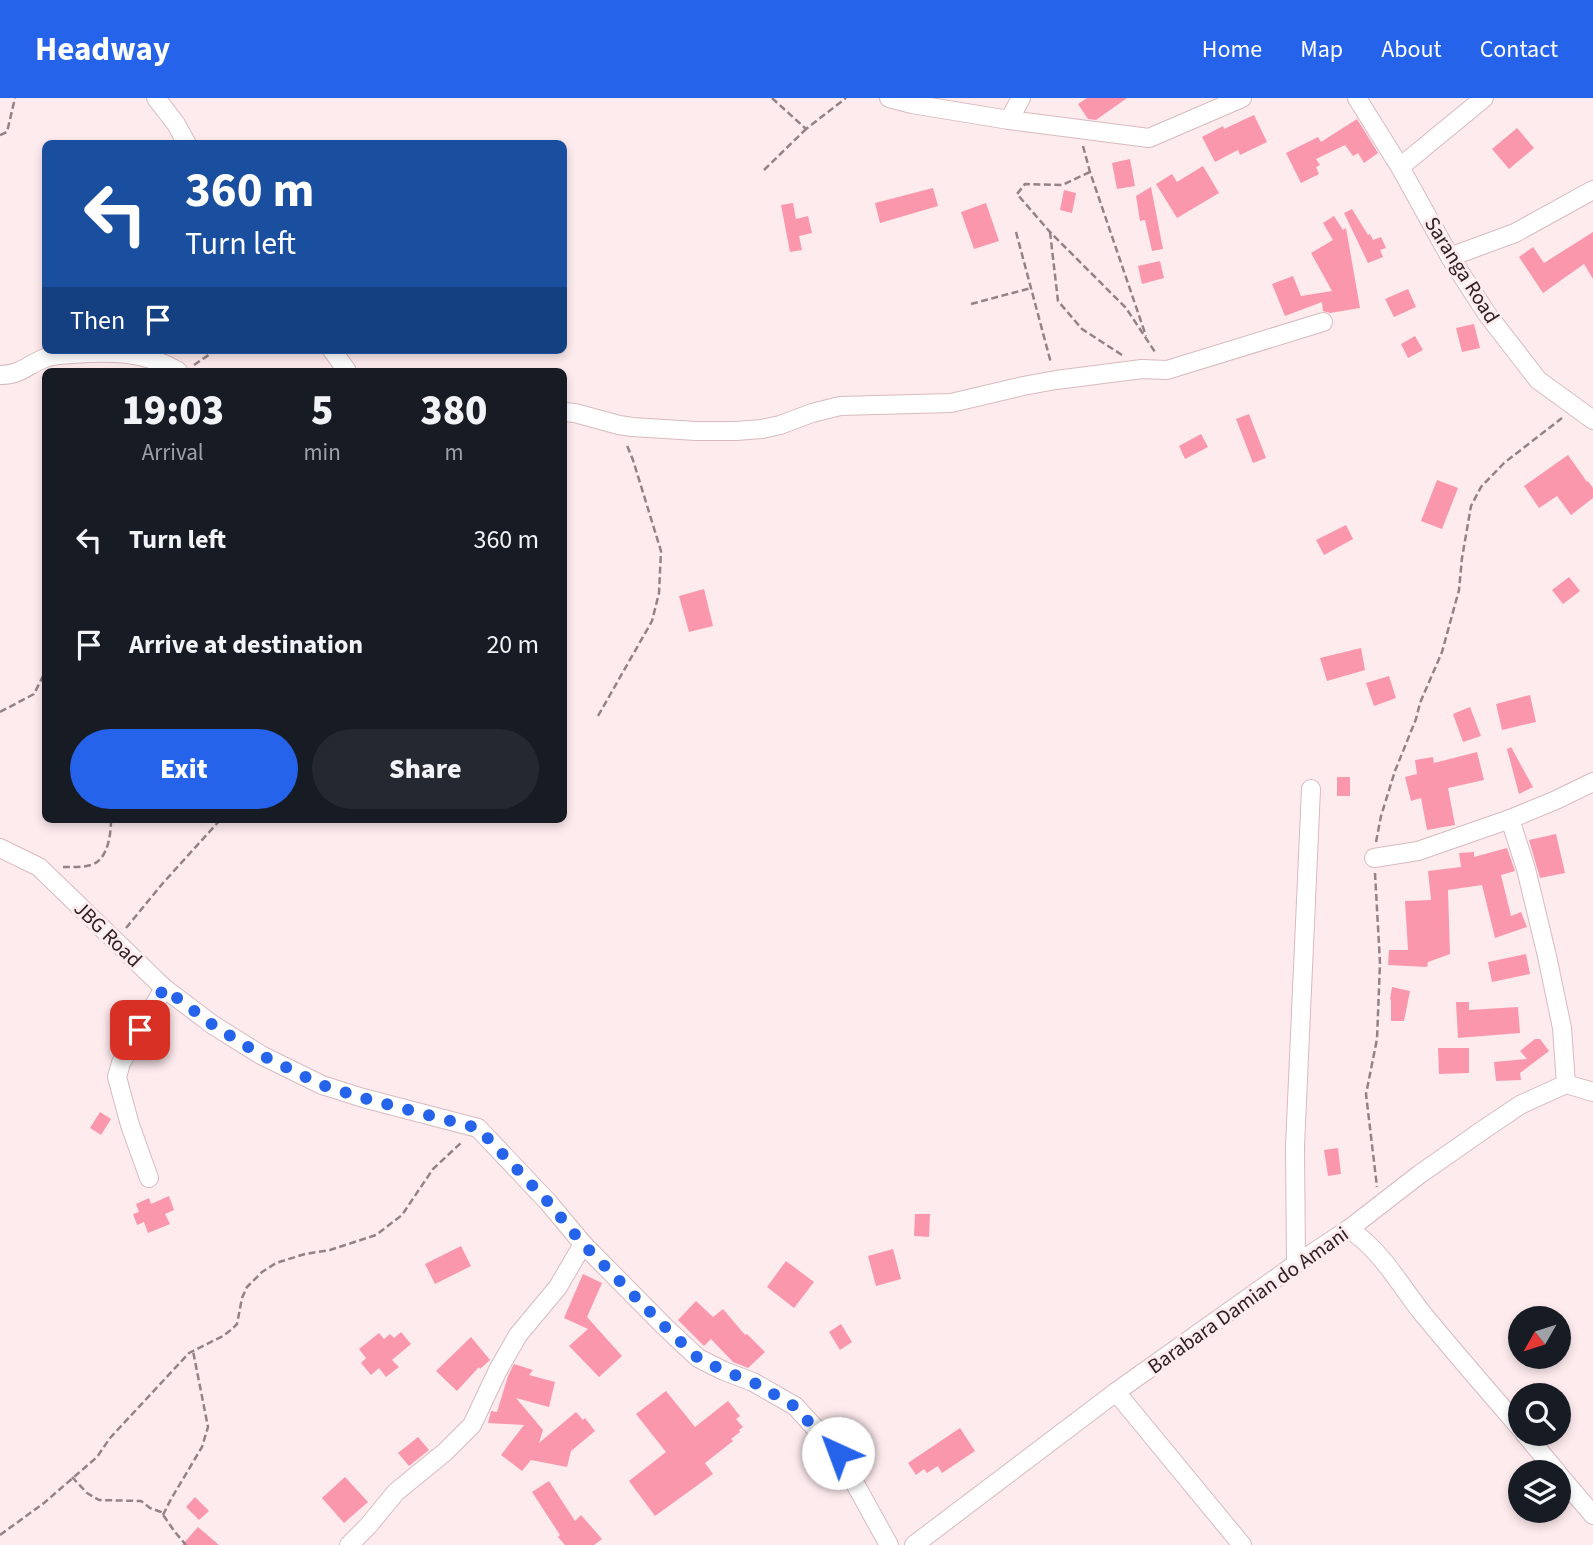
<!DOCTYPE html>
<style>
:root{--surface:#171b24;--page:#242831;--text:#f1f3f6;--muted:#9ea1a6;--accent:#2563eb}
body{margin:0;font-family:"Source Sans 3",sans-serif;background:var(--page);color:var(--text);height:100vh;display:flex;flex-direction:column;font-size:26px;white-space:nowrap}
*{box-sizing:border-box;margin:0}
p{font-size:23px;color:var(--muted)}
.icon{flex:none;width:38px;height:38px;fill:none;stroke:currentColor;stroke-width:2;stroke-linecap:round;stroke-linejoin:round}
.map{position:relative;flex:1;overflow:hidden}
.sheet{position:absolute;left:42px;top:270px;width:525px;height:455px;display:flex;flex-direction:column;background:var(--surface);border-radius:10px;box-shadow:0 4px 10px #0003}
.sheet>*{flex:none}
.hud{position:absolute;left:42px;top:42px;width:525px;height:214px;border-radius:10px;box-shadow:0 4px 10px #0003;background:#1a4fa0;color:#fff;overflow:hidden}
.needle{width:46px;rotate:231deg}
.fabs{position:absolute;left:1508px;top:1208px;display:grid;gap:14px}
.fabs a{display:grid;place-items:center;width:63px;height:63px;border-radius:50%;background:var(--surface);box-shadow:0 4px 10px #0003;font-size:35px}
.pin{position:absolute;display:grid;place-items:center;width:60px;height:60px;color:#fff;margin:-30px;border-radius:14px;box-shadow:0 4px 10px #0006}
.me{position:absolute;width:77px;margin:-38px;rotate:317deg;stroke-linejoin:round;filter:drop-shadow(0 0 5px #0008)}
.turn{display:flex;align-items:center;gap:24px;height:147px;padding:0 28px;font-size:32px}
.turn .icon{width:91px;height:91px;stroke-width:2.5}
.turn b{display:block;font-size:49px;line-height:60px}
.then{display:flex;align-items:center;height:66px;padding:0 28px;background:#0003;gap:14px;font-size:26px}
.eta{display:flex;justify-content:space-evenly;align-items:center;height:119px;text-align:center}
.eta b{font-size:42px;font-weight:800;line-height:49px}
.cta{display:flex;gap:14px;margin-top:auto;padding:14px 28px}
.cta a{flex:1;height:80px;border-radius:42px;background:var(--accent);color:#fff;font-size:28px;font-weight:800;line-height:80px;text-align:center}
.cta a+a{background:var(--page);color:var(--text)}
ul{padding:0;list-style:none}
li{display:flex;align-items:center;gap:21px;height:105px;padding:0 28px}
li div{flex:1}
li b{display:block;font-size:26px}
li em{font-style:normal}
header{display:flex;align-items:center;gap:42px;box-sizing:border-box;height:98px;padding:0 35px;background:var(--accent);color:#fff}
header strong{font-size:33px}
nav{display:flex;gap:38px;margin-inline-start:auto;font-size:24px}
.map>svg:first-child{display:block}
.building{fill:#fb97ac}
.lines{fill:none;stroke-linecap:round;stroke-linejoin:round}
.minor-casing{stroke:#d8babf;stroke-width:20}
.path{stroke:#938386;stroke-width:2.5;stroke-dasharray:7 3.5;stroke-linecap:butt}
.minor{stroke:#fff;stroke-width:18}
.route{stroke:#2563eb;stroke-width:12;stroke-dasharray:0 21.6}
.labels{text-anchor:middle;stroke-width:6;stroke-linejoin:round;paint-order:stroke}
.street-label{font-size:21px;fill:#2d2123;stroke:#feebee}
</style>
<header>
<strong>Headway</strong>
<nav><a>Home</a><a>Map</a><a>About</a><a>Contact</a></nav>
</header>
<div class="map">
<svg width="1593" height="1447" viewBox="0 0 1593 1447">
<rect width="100%" height="100%" fill="#feebee"/>
<g class="building">
<path d="M 1087,0 L 1127,0 L 1096,22 L 1088,21 L 1078,6 Z"/>
<path d="M 1254,17 L 1267,44 L 1240,57 L 1238,52 L 1215,64 L 1202,39 L 1223,28 L 1224,31 Z"/>
<path d="M 1357,21 L 1378,55 L 1364,65 L 1358,55 L 1353,58 L 1345,47 L 1316,61 L 1320,67 L 1316,69 L 1319,76 L 1301,85 L 1286,55 L 1318,39 L 1321,44 Z"/>
<path d="M 1517,30 L 1534,50 L 1509,71 L 1492,51 Z"/>
<path d="M 1130,61 L 1135,88 L 1117,91 L 1112,65 Z"/>
<path d="M 1203,68 L 1219,95 L 1177,120 L 1156,86 L 1172,76 L 1177,84 Z"/>
<path d="M 1151,89 L 1163,151 L 1152,153 L 1145,122 L 1140,123 L 1136,98 Z"/>
<path d="M 933,90 L 938,108 L 880,125 L 875,105 Z"/>
<path d="M 1064,92 L 1076,95 L 1072,115 L 1060,112 Z"/>
<path d="M 793,105 L 796,121 L 808,118 L 812,135 L 799,138 L 802,152 L 790,154 L 781,107 Z"/>
<path d="M 986,105 L 999,143 L 974,151 L 961,114 Z"/>
<path d="M 1352,111 L 1368,137 L 1370,136 L 1373,142 L 1381,139 L 1386,150 L 1380,152 L 1383,159 L 1368,165 L 1344,115 Z"/>
<path d="M 1334,118 L 1343,132 L 1346,130 L 1360,210 L 1330,215 L 1323,213 L 1322,204 L 1285,218 L 1272,186 L 1293,178 L 1301,198 L 1332,193 L 1311,155 L 1333,142 L 1323,125 Z"/>
<path d="M 1593,134 L 1593,181 L 1584,166 L 1543,195 L 1519,159 L 1533,149 L 1544,165 Z"/>
<path d="M 1160,163 L 1164,180 L 1142,186 L 1138,168 Z"/>
<path d="M 1408,191 L 1416,209 L 1394,219 L 1385,201 Z"/>
<path d="M 1474,226 L 1480,250 L 1462,254 L 1456,230 Z"/>
<path d="M 1415,238 L 1423,252 L 1408,260 L 1401,246 Z"/>
<path d="M 1249,316 L 1266,360 L 1253,365 L 1236,321 Z"/>
<path d="M 1201,336 L 1208,349 L 1185,361 L 1179,348 Z"/>
<path d="M 1568,357 L 1587,384 L 1588,383 L 1593,390 L 1593,400 L 1571,417 L 1557,398 L 1539,410 L 1524,388 Z"/>
<path d="M 1437,382 L 1458,390 L 1442,431 L 1421,423 Z"/>
<path d="M 1346,427 L 1353,441 L 1324,457 L 1316,442 Z"/>
<path d="M 1569,479 L 1580,493 L 1563,506 L 1552,492 Z"/>
<path d="M 704,491 L 713,528 L 689,534 L 679,498 Z"/>
<path d="M 1361,550 L 1365,572 L 1327,583 L 1320,560 Z"/>
<path d="M 1389,578 L 1396,600 L 1374,608 L 1366,585 Z"/>
<path d="M 1530,597 L 1536,624 L 1502,632 L 1496,606 Z"/>
<path d="M 1470,609 L 1481,638 L 1463,644 L 1453,616 Z"/>
<path d="M 1511,649 L 1533,689 L 1519,696 L 1507,651 Z"/>
<path d="M 1477,654 L 1484,682 L 1448,690 L 1455,727 L 1427,732 L 1421,700 L 1411,703 L 1405,679 L 1417,676 L 1415,662 L 1433,659 L 1434,665 Z"/>
<rect x="1337" y="679" width="13" height="19"/>
<path d="M 1556,736 L 1565,775 L 1540,780 L 1529,742 Z"/>
<path d="M 1507,750 L 1515,773 L 1501,777 L 1511,818 L 1521,814 L 1527,829 L 1495,840 L 1482,787 L 1448,792 L 1450,856 L 1428,864 L 1427,869 L 1388,867 L 1389,852 L 1408,852 L 1405,803 L 1431,802 L 1428,773 L 1461,769 L 1459,755 L 1474,754 L 1474,759 Z"/>
<path d="M 1526,856 L 1530,876 L 1492,884 L 1488,864 Z"/>
<path d="M 1392,889 L 1410,893 L 1404,923 L 1391,923 L 1391,902 L 1390,901 Z"/>
<path d="M 1456,904 L 1469,904 L 1469,912 L 1518,909 L 1520,935 L 1458,940 Z"/>
<path d="M 1535,941 L 1540,941 L 1549,953 L 1520,975 L 1521,982 L 1496,983 L 1494,964 L 1527,961 L 1520,953 Z"/>
<path d="M 1438,950 L 1469,950 L 1469,975 L 1439,976 Z"/>
<path d="M 100,1014 L 111,1021 L 101,1037 L 90,1030 Z"/>
<path d="M 1338,1050 L 1341,1076 L 1328,1078 L 1324,1052 Z"/>
<path d="M 169,1098 L 174,1112 L 165,1116 L 170,1126 L 148,1135 L 144,1124 L 137,1127 L 133,1116 L 139,1114 L 136,1106 L 149,1100 L 151,1106 Z"/>
<path d="M 915,1116 L 930,1116 L 929,1139 L 914,1138 Z"/>
<path d="M 461,1148 L 471,1168 L 435,1186 L 425,1166 Z"/>
<path d="M 893,1151 L 901,1181 L 876,1188 L 868,1158 Z"/>
<path d="M 786,1163 L 814,1184 L 794,1210 L 767,1189 Z"/>
<path d="M 583,1176 L 602,1185 L 587,1219 L 622,1258 L 599,1279 L 569,1248 L 588,1231 L 564,1220 Z"/>
<path d="M 696,1203 L 713,1219 L 723,1211 L 745,1237 L 747,1236 L 765,1254 L 748,1270 L 733,1264 L 711,1241 L 704,1248 L 678,1222 Z"/>
<path d="M 841,1226 L 852,1244 L 840,1252 L 829,1234 Z"/>
<path d="M 401,1234 L 411,1246 L 392,1262 L 399,1269 L 386,1279 L 379,1270 L 371,1277 L 361,1265 L 366,1260 L 359,1251 L 379,1235 L 384,1241 L 390,1236 L 394,1240 Z"/>
<path d="M 471,1239 L 490,1262 L 480,1271 L 479,1269 L 457,1293 L 436,1273 Z"/>
<path d="M 514,1266 L 533,1272 L 529,1277 L 555,1284 L 549,1309 L 516,1300 L 543,1332 L 539,1345 L 576,1314 L 583,1322 L 585,1320 L 595,1333 L 571,1353 L 567,1369 L 531,1362 L 522,1373 L 501,1357 L 524,1327 L 488,1325 L 491,1313 L 497,1314 L 508,1278 Z"/>
<path d="M 666,1293 L 695,1329 L 728,1303 L 740,1318 L 736,1321 L 743,1329 L 739,1332 L 740,1334 L 731,1341 L 733,1343 L 705,1365 L 713,1376 L 655,1418 L 629,1383 L 666,1354 L 636,1316 Z"/>
<path d="M 960,1330 L 975,1353 L 942,1375 L 938,1368 L 927,1375 L 924,1371 L 916,1377 L 908,1365 Z"/>
<path d="M 418,1339 L 429,1352 L 409,1368 L 398,1355 Z"/>
<path d="M 345,1379 L 368,1404 L 344,1425 L 322,1400 Z"/>
<path d="M 549,1383 L 575,1423 L 581,1417 L 602,1441 L 594,1447 L 565,1447 L 558,1439 L 560,1437 L 532,1394 Z"/>
<path d="M 195,1399 L 209,1413 L 199,1422 L 186,1409 Z"/>
<path d="M 198,1429 L 219,1447 L 182,1447 Z"/>
</g>
<g class="lines">
<defs>
<g id="minor">
<path d="M 156,0 L 176,26 L 187,46"/>
<path d="M 889,0 L 912,6 L 1009,22 L 1149,40 L 1242,0"/>
<path d="M 1357,0 L 1400,69 L 1450,159 L 1487,216 L 1538,282 L 1593,322"/>
<path d="M 1009,22 L 1021,0"/>
<path d="M 1400,69 L 1484,0"/>
<path d="M 1450,159 L 1515,135 L 1593,92"/>
<path d="M 332,252 L 347,273"/>
<path d="M 0,277 C 21,277 27,267 45,260 C 53,257 63,257 72,256 C 110,253 144,253 178,273"/>
<path d="M 564,314 L 575,315 L 619,327 L 632,329 L 696,333 L 736,333 L 762,331 L 780,327 L 812,315 L 840,308 L 951,305 L 1023,288 L 1056,282 L 1142,271 L 1167,272 L 1323,224"/>
<path d="M 1510,721 L 1526,771 L 1547,858 L 1562,930 L 1566,986"/>
<path d="M 0,750 L 39,769 L 164,890 L 213,927 L 261,957 L 322,987 L 363,1000 L 478,1030 L 548,1104 L 583,1146 L 664,1228 L 698,1260 L 724,1273 L 753,1284 L 795,1308 L 838,1355 L 889,1447"/>
<path d="M 1374,760 L 1418,753 L 1510,721 L 1556,702 L 1593,684"/>
<path d="M 149,1080 L 130,1027 L 117,979 L 121,965 L 164,890"/>
<path d="M 1349,1131 C 1382,1153 1399,1186 1423,1216 C 1455,1255 1488,1293 1521,1331"/>
<path d="M 1296,1166 L 1295,1048 L 1311,691"/>
<path d="M 1116,1294 L 1242,1447"/>
<path d="M 1524,1335 L 1557,1374"/>
<path d="M 1559,1377 L 1593,1417"/>
<path d="M 349,1447 L 368,1428 L 396,1394 L 445,1354 L 472,1327 L 498,1272 L 518,1237 L 558,1189 L 583,1146"/>
<path d="M 914,1447 L 1116,1294 L 1296,1166 L 1349,1131 L 1420,1076 L 1483,1032 L 1520,1007 L 1566,986 L 1593,994"/>
</g>
</defs>
<use href="#minor" class="minor-casing"/>
<g class="path">
<path d="M 772,0 L 806,31 L 846,0"/>
<path d="M 0,37 L 7,34 L 15,0"/>
<path d="M 1083,48 L 1090,74 L 1146,238"/>
<path d="M 764,72 L 806,31"/>
<path d="M 1090,74 L 1062,87 L 1025,86 L 1017,96 L 1050,134 L 1126,210 L 1155,254"/>
<path d="M 1016,134 L 1051,265"/>
<path d="M 1050,134 L 1058,203 L 1082,231 L 1122,257"/>
<path d="M 971,206 L 1031,190"/>
<path d="M 194,267 L 216,252"/>
<path d="M 0,614 L 34,596 L 46,572"/>
<path d="M 598,618 L 652,523 L 659,495 L 661,453 L 633,362 L 626,345"/>
<path d="M 1376,744 L 1381,718 L 1395,673 L 1416,621 L 1420,605 L 1442,554 L 1459,492 L 1462,460 L 1471,408 L 1481,389 L 1504,365 L 1562,320"/>
<path d="M 63,769 C 73,769 89,770 97,764 C 109,755 111,734 111,721"/>
<path d="M 1375,775 L 1380,865 L 1377,941 L 1366,996 L 1377,1089"/>
<path d="M 126,830 L 163,785 L 221,721"/>
<path d="M 72,1379 L 87,1395 L 99,1402 L 141,1403 L 150,1410 L 161,1414 L 175,1434 L 186,1447"/>
<path d="M 163,1417 L 171,1401 L 202,1349 L 208,1329 L 193,1253"/>
<path d="M 0,1437 L 44,1405 L 97,1359 L 110,1340 L 189,1255 L 223,1238 L 231,1232 L 237,1226 L 242,1200 L 247,1189 L 262,1174 L 276,1165 L 305,1156 L 330,1152 L 376,1137 L 402,1117 L 433,1071 L 463,1043"/>
</g>
<use href="#minor" class="minor"/>
</g>
<g class="lines">
<path class="route" d="M 140,932 L 164,890 L 213,927 L 261,957 L 322,987 L 363,1000 L 478,1030 L 548,1104 L 583,1146 L 664,1228 L 698,1260 L 724,1273 L 753,1284 L 794,1308 L 838,1355"/>
</g>
<g class="labels">
<g class="street-label">
<text transform="translate(1462 172) rotate(58)" y="7">Saranga Road</text>
<text transform="translate(108 836) rotate(44)" y="7">JBG Road</text>
<text transform="translate(1248 1202) rotate(-35)" y="7">Barabara Damian do Amani</text>
</g>
</g>
</svg>
<div class="fabs">
<a><svg class="needle" viewBox="-14 -14 28 28"><path d="M0-13l5 13h-10z" fill="#e53935"/><path d="M0 13l5-13h-10z" fill="#9ea1a6"/></svg></a>
<a><svg class="icon" aria-label="search" viewBox="0 0 24 24"><circle cx="10" cy="10" r="6"/><path d="M15 15l6 6"/></svg></a>
<a><svg class="icon" aria-label="layers" viewBox="0 0 24 24"><path d="M12 4l9 5-9 5-9-5zM3 14l9 5 9-5"/></svg></a>
</div>
<div class="pin" style="left:140px;top:932px;background:#d93025"><svg class="icon" aria-label="arrive" viewBox="0 0 24 24"><path d="M6 21V4h12l-3 4 3 4H6"/></svg></div>
<svg class="me" style="left:838px;top:1355px" viewBox="-20 -20 40 40"><circle r="19" fill="#fff"/><path d="M0-13L10 11 0 6-10 11z" fill="#2563eb"/></svg>
<div class="hud">
<div class="turn"><svg class="icon" aria-label="left" viewBox="0 0 24 24"><path d="M17 20v-9H6M10 6l-5 5 5 5"/></svg><div><b>360 m</b>Turn left</div></div>
<div class="then">Then<svg class="icon" aria-label="arrive" viewBox="0 0 24 24"><path d="M6 21V4h12l-3 4 3 4H6"/></svg></div>
</div>
<section class="sheet">
<div class="eta">
<div><b>19:03</b><p>Arrival</p></div>
<div><b>5</b><p>min</p></div>
<div><b>380</b><p>m</p></div>
</div>
<ul>
<li><svg class="icon" aria-label="left" viewBox="0 0 24 24"><path d="M17 20v-9H6M10 6l-5 5 5 5"/></svg><div><b>Turn left</b></div><em>360 m</em></li>
<li><svg class="icon" aria-label="arrive" viewBox="0 0 24 24"><path d="M6 21V4h12l-3 4 3 4H6"/></svg><div><b>Arrive at destination</b></div><em>20 m</em></li>
</ul>
<div class="cta"><a>Exit</a><a>Share</a></div>
</section>
</div>
